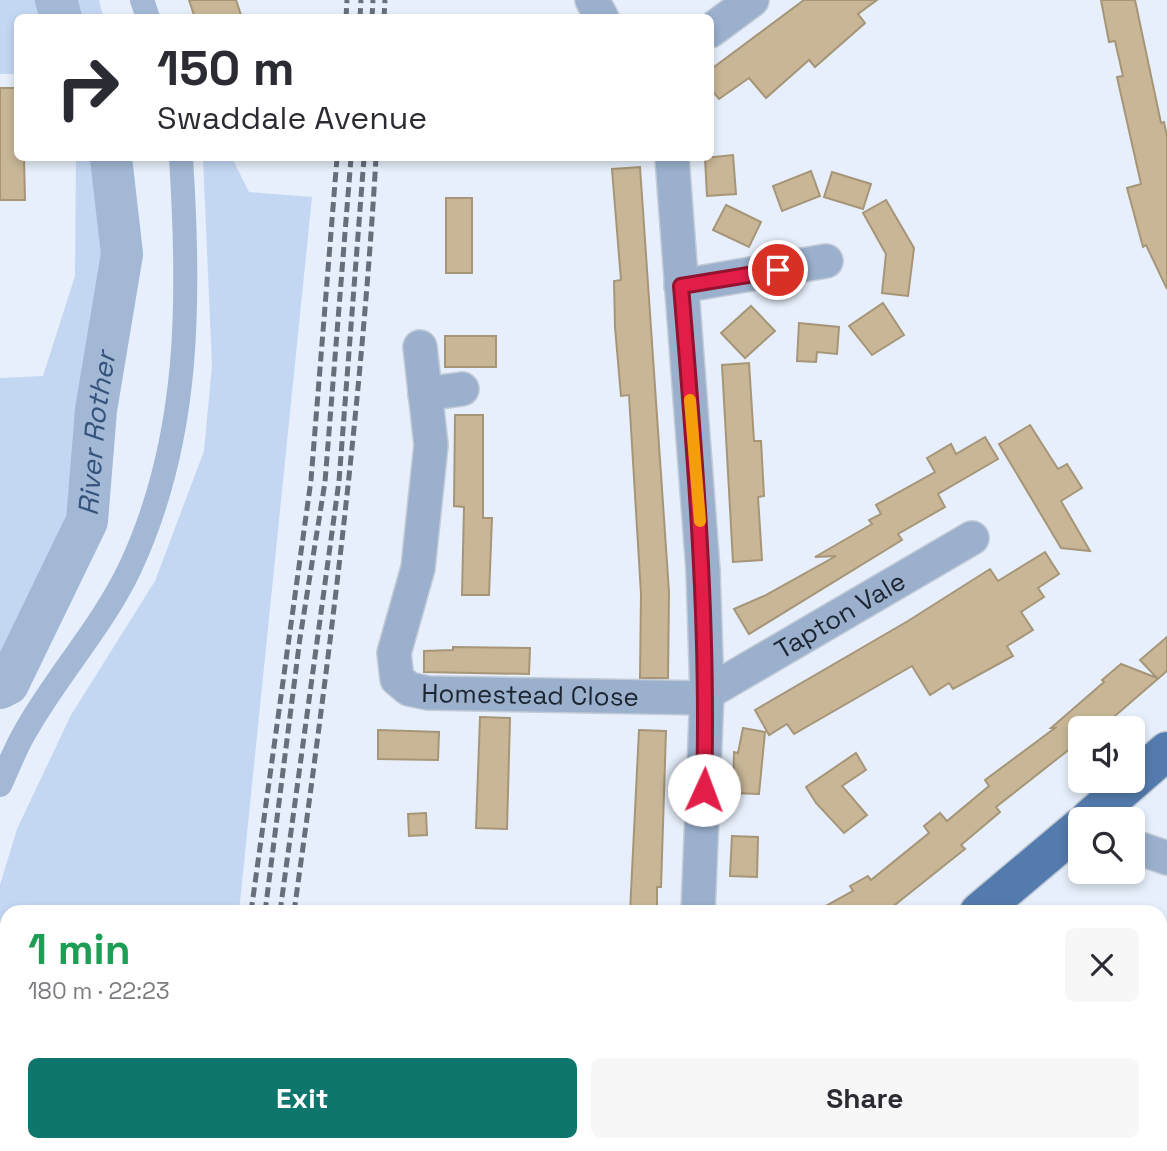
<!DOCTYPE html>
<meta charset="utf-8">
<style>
:root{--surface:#fff;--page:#f7f7f7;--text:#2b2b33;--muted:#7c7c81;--accent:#0f766e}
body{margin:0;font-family:"Space Grotesk",sans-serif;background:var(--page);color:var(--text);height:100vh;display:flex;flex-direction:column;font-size:26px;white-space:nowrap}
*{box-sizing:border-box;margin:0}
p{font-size:23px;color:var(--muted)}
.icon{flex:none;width:38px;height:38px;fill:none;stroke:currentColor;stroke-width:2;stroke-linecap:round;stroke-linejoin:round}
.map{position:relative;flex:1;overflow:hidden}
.drawer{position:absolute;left:0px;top:905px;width:1167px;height:247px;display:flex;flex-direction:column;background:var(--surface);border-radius:21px 21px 0 0;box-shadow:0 4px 10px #0003}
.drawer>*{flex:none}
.top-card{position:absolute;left:14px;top:14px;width:700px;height:147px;border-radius:10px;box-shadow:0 4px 10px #0003;background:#fff;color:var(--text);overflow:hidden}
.buttons{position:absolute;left:1068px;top:716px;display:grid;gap:14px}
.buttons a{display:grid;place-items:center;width:77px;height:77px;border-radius:10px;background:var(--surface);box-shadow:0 4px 10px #0003;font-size:35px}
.pin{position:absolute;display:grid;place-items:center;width:60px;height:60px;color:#fff;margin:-30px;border:4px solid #fff;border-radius:50%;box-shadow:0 2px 7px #0007}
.me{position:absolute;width:77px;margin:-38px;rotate:2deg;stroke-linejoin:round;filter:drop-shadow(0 0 5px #0008)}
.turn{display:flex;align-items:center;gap:24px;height:147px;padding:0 28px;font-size:32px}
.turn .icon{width:91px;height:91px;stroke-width:2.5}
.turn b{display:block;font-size:49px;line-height:60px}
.round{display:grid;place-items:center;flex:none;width:74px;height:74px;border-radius:10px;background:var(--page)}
.summary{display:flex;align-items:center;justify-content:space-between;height:119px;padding:0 28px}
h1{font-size:42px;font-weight:700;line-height:52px;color:#1e9e55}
.button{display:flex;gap:14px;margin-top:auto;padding:14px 28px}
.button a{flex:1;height:80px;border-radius:10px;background:var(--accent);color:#fff;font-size:28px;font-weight:700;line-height:80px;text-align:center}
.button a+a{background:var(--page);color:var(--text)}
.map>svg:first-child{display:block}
.green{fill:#c3d7f3}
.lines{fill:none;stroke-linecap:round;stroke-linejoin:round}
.canal{stroke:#a3b8d5;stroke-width:24}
.river{stroke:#a3b8d5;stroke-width:42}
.building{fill:#c8b697;stroke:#a69577;stroke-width:2}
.minor-casing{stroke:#c2cbd6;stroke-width:36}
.major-casing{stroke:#c2cbd6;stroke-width:41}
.minor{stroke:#9ab0cd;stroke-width:33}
.major{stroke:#547bae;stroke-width:38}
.rail{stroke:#676f7b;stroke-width:5;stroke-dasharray:10 5;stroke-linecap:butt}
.route-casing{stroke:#92132f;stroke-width:18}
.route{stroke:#e11d48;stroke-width:12}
.slow{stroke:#f59e0b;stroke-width:12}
.labels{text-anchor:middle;stroke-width:6;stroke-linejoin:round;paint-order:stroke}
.street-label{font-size:26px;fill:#1d2530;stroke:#fbfbfb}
.water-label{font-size:28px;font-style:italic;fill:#35547d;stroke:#fbfbfb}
</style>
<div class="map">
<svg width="1167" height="1151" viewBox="0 0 1167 1151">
<rect width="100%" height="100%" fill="#e6effb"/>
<g class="green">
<path d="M 0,0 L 99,0 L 103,17 L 18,18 L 17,74 L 0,74 Z"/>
<path d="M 76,158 L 123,158 L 131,249 L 91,494 L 14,681 L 0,705 L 0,378 L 43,376 L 75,276 Z"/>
<path d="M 203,158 L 232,158 L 249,192 L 312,197 L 239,912 L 7,912 L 7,1144 L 52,1145 L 51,1151 L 0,1151 L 0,885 L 17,829 L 71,715 L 155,581 L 204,451 L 212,366 Z"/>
<path d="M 1160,1017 L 1167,1019 L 1167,1151 L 272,1151 L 273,1144 L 1160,1144 Z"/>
<path d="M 134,1145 L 134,1144 L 201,1145 L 199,1151 L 129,1151 Z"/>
</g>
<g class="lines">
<g class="canal">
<path d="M 142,0 L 148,18"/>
<path d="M 0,785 C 8,768 15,749 25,732 C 57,675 102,627 130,568 C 191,438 190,297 181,158"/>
</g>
<g class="river">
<path d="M 56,0 L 61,18"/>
<path id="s1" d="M 0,688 L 8,684 L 87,521 L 96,410 L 122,254 L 111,158"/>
</g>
</g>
<g class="building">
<path d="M 189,0 L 236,0 L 242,18 L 195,18 Z"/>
<path d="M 804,0 L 877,0 L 858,14 L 865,23 L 815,67 L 809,60 L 766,98 L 749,78 L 719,99 L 710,88 L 710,70 Z"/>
<path d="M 1101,0 L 1135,0 L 1161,123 L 1164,122 L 1167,136 L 1167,289 L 1146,245 L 1143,247 L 1127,188 L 1141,184 L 1117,77 L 1123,76 L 1115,41 L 1109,42 Z"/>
<path d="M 0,88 L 18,88 L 18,158 L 24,158 L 25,200 L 0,200 Z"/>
<path d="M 733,155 L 736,194 L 707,196 L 705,158 Z"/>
<path d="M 640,167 L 669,592 L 668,678 L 640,678 L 641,594 L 629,395 L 621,396 L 615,327 L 614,281 L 621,280 L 612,169 Z"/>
<path d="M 811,171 L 820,196 L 782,211 L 773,186 Z"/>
<path d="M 832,172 L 871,184 L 863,209 L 824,197 Z"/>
<rect x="446" y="198" width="26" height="75"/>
<path d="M 886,200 L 914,248 L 908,296 L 882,293 L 886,254 L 863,213 Z"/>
<path d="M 726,205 L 761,222 L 749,247 L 713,230 Z"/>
<path d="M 883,303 L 904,335 L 872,355 L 849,326 Z"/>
<path d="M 751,306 L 775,331 L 745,358 L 721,333 Z"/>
<path d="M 799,323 L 839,327 L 837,354 L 817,352 L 816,362 L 797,361 Z"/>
<rect x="445" y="336" width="51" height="31"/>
<path d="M 749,363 L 754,441 L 761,441 L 764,496 L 758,497 L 762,560 L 733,562 L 722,365 Z"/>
<path d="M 455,415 L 483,415 L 483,518 L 492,518 L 489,595 L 462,595 L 464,507 L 454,506 Z"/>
<path d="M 1030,425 L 1058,469 L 1067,464 L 1082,488 L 1061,501 L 1090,551 L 1061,548 L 999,444 Z"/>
<path d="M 985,437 L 998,459 L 938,494 L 945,507 L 898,534 L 902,540 L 749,634 L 734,609 L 764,596 L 836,556 L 815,557 L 872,524 L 869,520 L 881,514 L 876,505 L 935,472 L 927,458 L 951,444 L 956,454 Z"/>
<path d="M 1045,552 L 1059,574 L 1038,588 L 1044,597 L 1021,612 L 1033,630 L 1007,646 L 1013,656 L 953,689 L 949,683 L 930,695 L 912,666 L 794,734 L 787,724 L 769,735 L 755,710 L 908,621 L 990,569 L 998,581 Z"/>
<path d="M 1167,637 L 1167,671 L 1101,728 L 1080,728 L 1080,748 L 1076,744 L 996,807 L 1000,812 L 961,845 L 965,849 L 886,912 L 815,912 L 853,891 L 850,886 L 868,876 L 871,880 L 929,833 L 924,826 L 940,813 L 947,821 L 989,786 L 985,780 L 1055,728 L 1051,728 L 1104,682 L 1102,680 L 1121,664 L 1157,678 L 1140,660 Z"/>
<path d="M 453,647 L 530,648 L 529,674 L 424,672 L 424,651 L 453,650 Z"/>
<path d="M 480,717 L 510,718 L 507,829 L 476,828 Z"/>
<path d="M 743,728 L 765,732 L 759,794 L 733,793 L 734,752 L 738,753 Z"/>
<path d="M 378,730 L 439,732 L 438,760 L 378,759 Z"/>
<path d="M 639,730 L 666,731 L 661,887 L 657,887 L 657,912 L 630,912 Z"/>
<path d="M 856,753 L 866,770 L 842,786 L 867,815 L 844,833 L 816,803 L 806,787 Z"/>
<path d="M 426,813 L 427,835 L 409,836 L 408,814 Z"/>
<path d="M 732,836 L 758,837 L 757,877 L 730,876 Z"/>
</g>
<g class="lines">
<defs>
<g id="minor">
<path d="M 592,0 L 602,18"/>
<path d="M 710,31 L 752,0"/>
<path d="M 672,158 L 703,570 L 707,693 L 698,912"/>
<path d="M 681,286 L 826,261"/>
<path id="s2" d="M 420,347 L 431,445 L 418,568 L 394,653 L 397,679 L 409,689 L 428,693 L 707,698"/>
<path d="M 425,394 L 462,389"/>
<path id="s3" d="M 707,693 L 972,538"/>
<path d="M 1132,846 L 1167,858"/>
</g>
<g id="major">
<path d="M 1089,819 L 1167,751"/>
<path d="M 979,912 L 1080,827"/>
<path d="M 88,1151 L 89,1144"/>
</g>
</defs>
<use href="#minor" class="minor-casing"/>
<use href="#major" class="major-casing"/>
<use href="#minor" class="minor"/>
<use href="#major" class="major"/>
<g class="rail">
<path d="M 346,18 L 347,0"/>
<path d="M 360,18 L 361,0"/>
<path d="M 372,18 L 373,0"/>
<path d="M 384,18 L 385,0"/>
<path d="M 251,912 L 311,480 L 337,158"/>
<path d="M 265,912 L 300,638 L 325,482 L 351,158"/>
<path d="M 280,912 L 339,481 L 364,158"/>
<path d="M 294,912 C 329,661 361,410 376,158"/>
<path d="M 219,1151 L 220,1144"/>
<path d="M 233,1151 L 234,1144"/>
<path d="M 254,1151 L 255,1144"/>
</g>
</g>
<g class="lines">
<defs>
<path id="route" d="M 704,790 C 709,622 695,455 681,286 L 778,270"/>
</defs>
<use href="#route" class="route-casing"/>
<use href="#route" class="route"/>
<path class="slow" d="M 690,400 L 700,521"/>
</g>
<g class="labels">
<g class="street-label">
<text dy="9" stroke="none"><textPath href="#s3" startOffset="154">Tapton Vale</textPath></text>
<text dy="9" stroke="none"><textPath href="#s2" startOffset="474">Homestead Close</textPath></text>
</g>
<g class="water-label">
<text dy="10" stroke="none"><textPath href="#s1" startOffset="278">River Rother</textPath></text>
</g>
</g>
</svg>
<div class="buttons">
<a><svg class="icon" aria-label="sound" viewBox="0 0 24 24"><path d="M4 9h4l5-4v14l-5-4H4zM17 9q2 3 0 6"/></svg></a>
<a><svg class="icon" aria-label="search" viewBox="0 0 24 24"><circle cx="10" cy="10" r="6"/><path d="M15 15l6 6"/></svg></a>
</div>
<div class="pin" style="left:778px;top:270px;background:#d93025"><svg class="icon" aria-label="arrive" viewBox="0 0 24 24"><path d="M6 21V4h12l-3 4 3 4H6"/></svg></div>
<svg class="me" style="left:704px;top:790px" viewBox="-20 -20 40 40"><circle r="19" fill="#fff"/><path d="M0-13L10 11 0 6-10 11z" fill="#e11d48"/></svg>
<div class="top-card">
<div class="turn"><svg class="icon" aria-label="right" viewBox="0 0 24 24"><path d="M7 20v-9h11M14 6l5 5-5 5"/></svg><div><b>150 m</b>Swaddale Avenue</div></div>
</div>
<section class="drawer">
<div class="summary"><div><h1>1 min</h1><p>180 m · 22:23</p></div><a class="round"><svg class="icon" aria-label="close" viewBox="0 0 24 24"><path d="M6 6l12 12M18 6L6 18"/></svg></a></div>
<div class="button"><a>Exit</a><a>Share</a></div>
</section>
</div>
